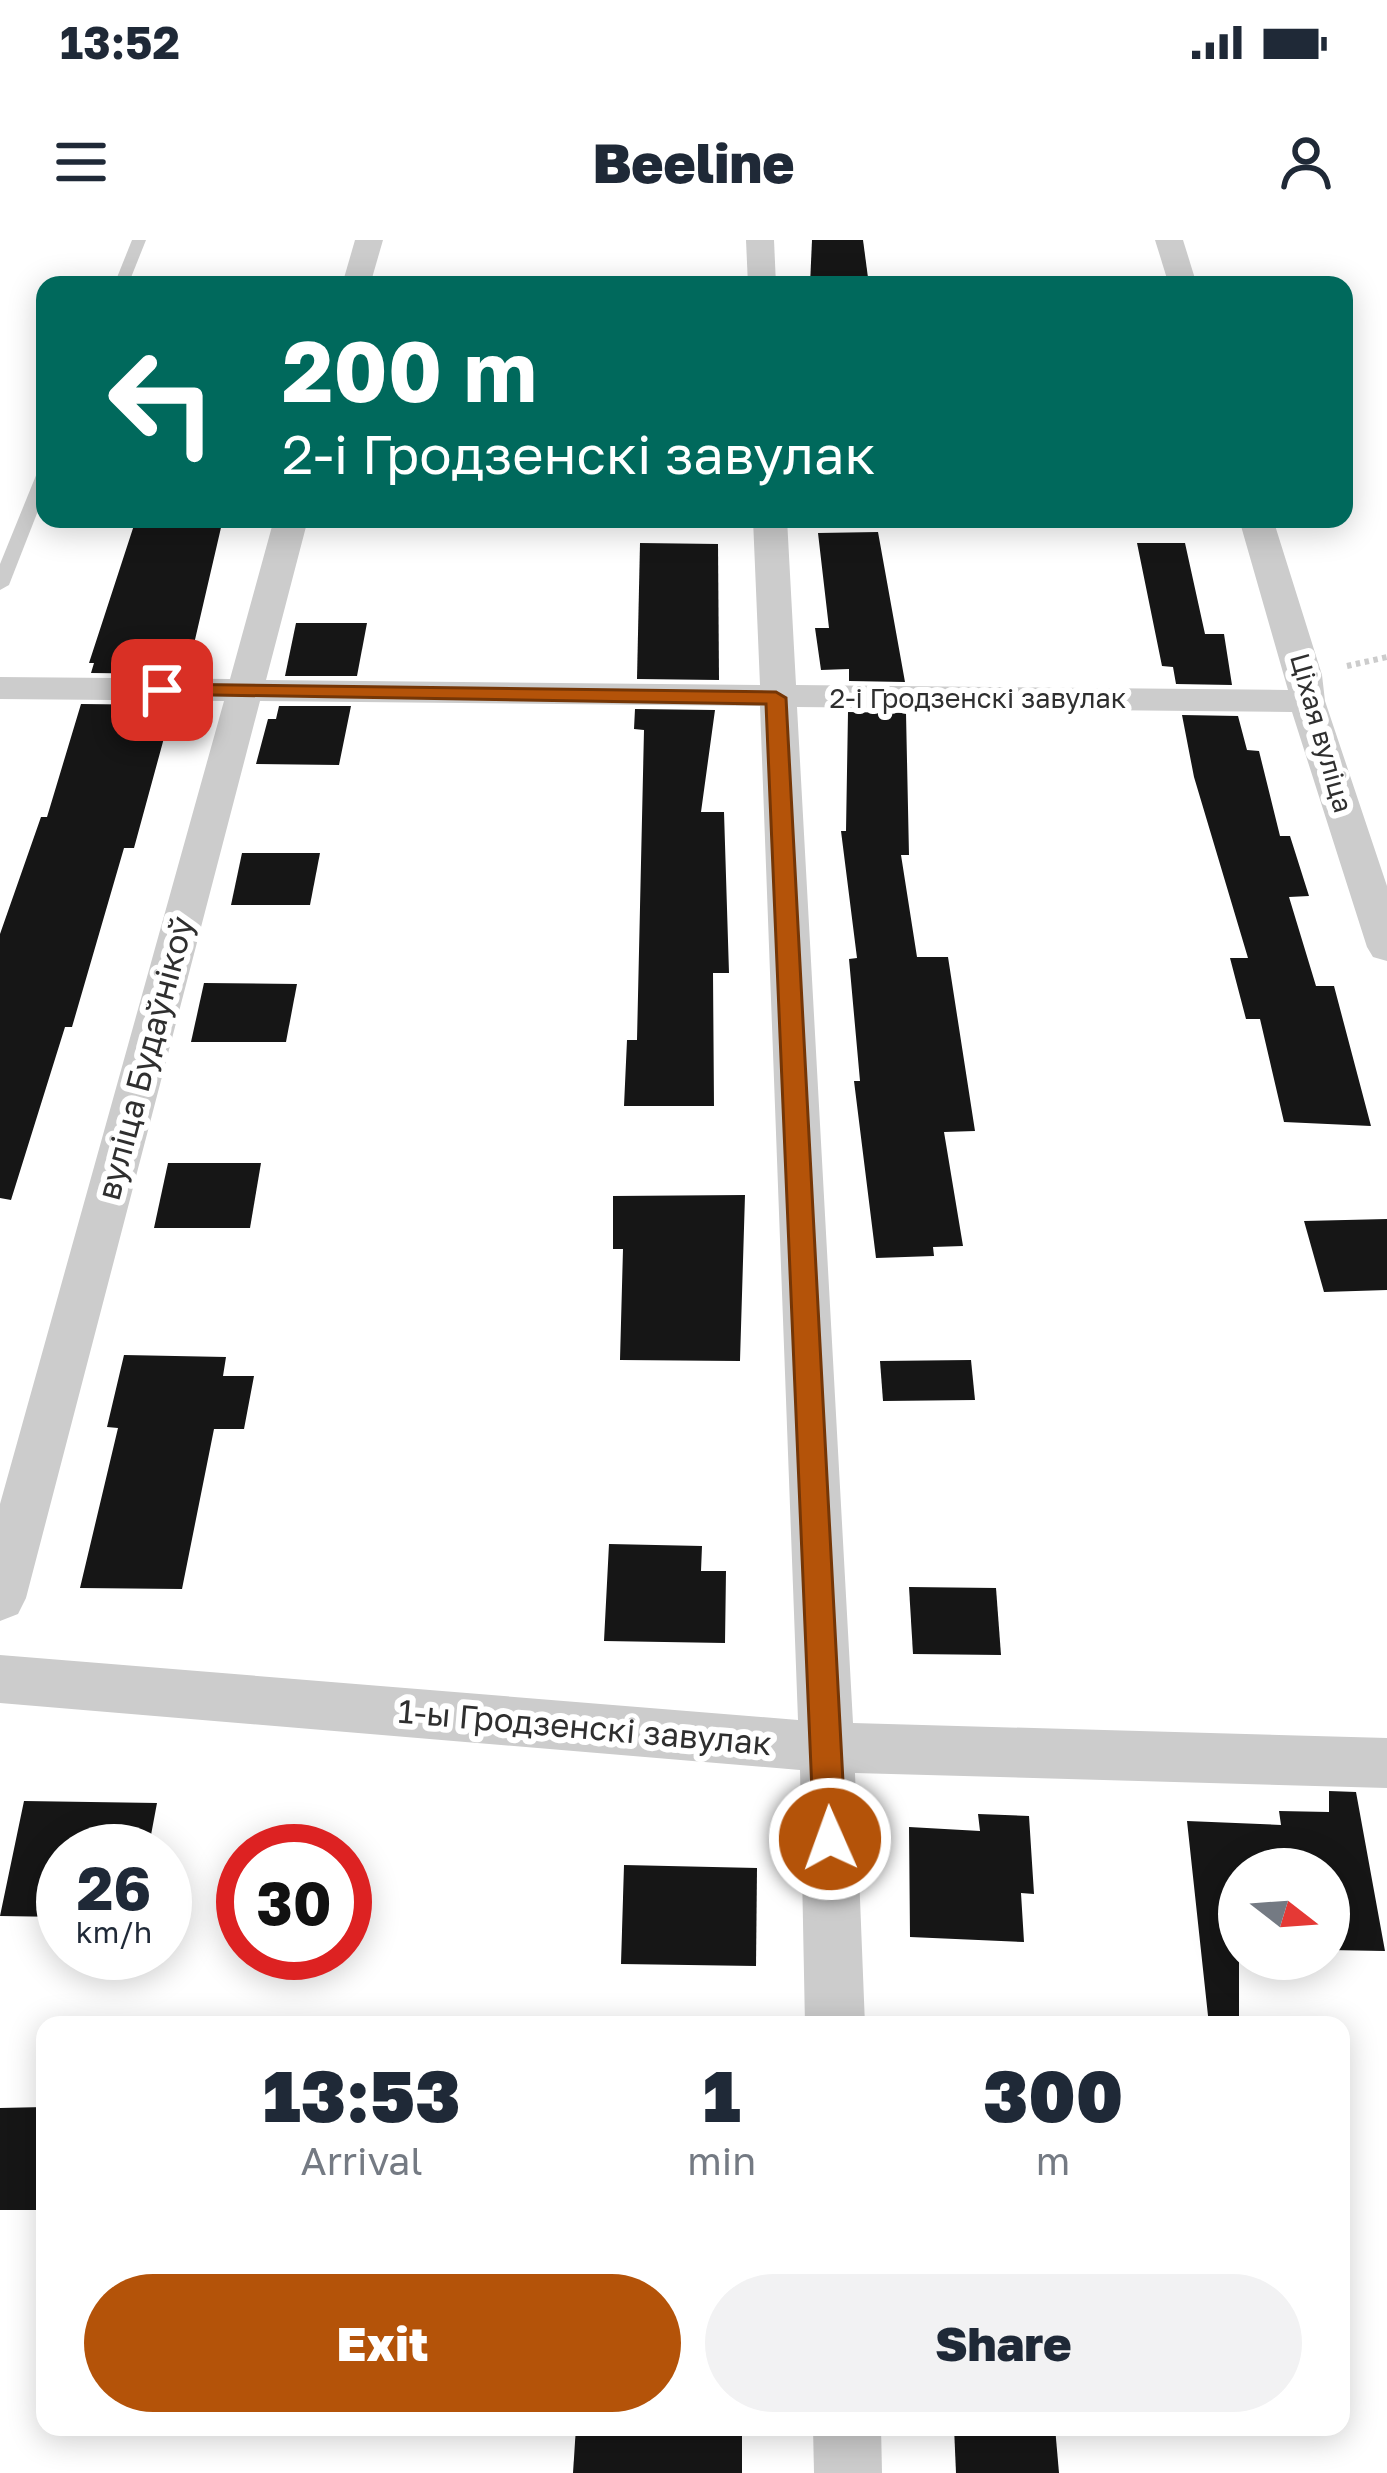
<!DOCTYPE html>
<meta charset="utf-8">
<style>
:root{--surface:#fff;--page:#f2f2f3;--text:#1f2937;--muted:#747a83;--accent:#b45309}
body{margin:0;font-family:"Golos Text",sans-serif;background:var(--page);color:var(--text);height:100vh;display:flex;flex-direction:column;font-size:45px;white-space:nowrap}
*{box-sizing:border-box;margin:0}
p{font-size:39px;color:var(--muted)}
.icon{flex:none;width:66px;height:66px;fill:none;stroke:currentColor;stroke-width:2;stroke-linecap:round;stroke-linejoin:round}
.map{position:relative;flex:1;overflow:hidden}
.details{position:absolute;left:36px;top:1776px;width:1314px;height:420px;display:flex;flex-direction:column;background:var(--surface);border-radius:24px;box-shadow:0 6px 30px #0003}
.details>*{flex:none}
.hud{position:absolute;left:36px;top:36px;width:1317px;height:252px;border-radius:24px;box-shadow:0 6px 30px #0003;background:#00695c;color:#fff;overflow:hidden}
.needle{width:78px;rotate:107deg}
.fabs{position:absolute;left:1218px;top:1608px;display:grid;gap:24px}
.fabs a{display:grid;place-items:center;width:132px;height:132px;border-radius:50%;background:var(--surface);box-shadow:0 6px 30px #0003;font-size:60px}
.speed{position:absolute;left:36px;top:1584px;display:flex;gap:24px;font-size:60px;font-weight:700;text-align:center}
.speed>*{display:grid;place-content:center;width:156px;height:156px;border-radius:50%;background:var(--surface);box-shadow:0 6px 30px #0003;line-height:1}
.speed small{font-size:30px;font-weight:400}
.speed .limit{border:18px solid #d22;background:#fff;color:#111}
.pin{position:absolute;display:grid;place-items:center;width:102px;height:102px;color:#fff;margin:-51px;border-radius:24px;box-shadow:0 6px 18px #0006}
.me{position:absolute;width:132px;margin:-66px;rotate:358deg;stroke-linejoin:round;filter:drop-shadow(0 0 9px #0008)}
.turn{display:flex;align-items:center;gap:42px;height:252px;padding:0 48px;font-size:54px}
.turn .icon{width:156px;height:156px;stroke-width:2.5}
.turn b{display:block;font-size:84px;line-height:102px}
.eta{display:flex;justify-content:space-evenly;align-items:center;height:204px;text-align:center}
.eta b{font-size:72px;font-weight:800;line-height:84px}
.action{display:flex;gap:24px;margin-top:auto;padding:24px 48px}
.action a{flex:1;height:138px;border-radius:72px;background:var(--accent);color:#fff;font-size:48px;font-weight:800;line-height:138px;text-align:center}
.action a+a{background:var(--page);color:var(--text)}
.status{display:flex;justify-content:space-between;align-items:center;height:84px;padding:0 60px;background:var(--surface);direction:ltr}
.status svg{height:33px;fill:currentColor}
header{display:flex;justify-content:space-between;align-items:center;height:156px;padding:0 48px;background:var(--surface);font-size:54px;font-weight:800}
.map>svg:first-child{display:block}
.building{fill:#161616}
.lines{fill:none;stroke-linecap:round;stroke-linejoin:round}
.path{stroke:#ccc;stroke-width:6;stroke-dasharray:4.5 4.5;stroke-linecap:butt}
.lane{fill:#ccc;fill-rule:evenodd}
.street{fill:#ccc;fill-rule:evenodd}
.route{fill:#b45309;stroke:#753606;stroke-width:3}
.labels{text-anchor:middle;stroke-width:12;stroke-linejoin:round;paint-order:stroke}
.far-street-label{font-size:27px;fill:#2f2f2f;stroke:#fff}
.street-label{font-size:33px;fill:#2f2f2f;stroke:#fff}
</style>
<div class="status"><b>13:52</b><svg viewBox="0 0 49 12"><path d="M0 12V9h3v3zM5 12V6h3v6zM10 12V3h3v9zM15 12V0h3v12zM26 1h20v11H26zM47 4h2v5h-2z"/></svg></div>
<header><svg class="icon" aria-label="menu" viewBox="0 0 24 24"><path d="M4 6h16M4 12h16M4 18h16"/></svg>Beeline<svg class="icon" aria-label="person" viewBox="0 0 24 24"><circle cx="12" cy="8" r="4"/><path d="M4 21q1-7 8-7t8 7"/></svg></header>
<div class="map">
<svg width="1387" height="2233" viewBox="0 0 1387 2233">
<rect width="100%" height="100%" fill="#fff"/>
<g class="building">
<path d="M 812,0 L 863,0 L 869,45 L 810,45 Z"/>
<path d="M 136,279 L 223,279 L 194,404 L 180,434 L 91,433 L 94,423 L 89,423 Z"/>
<path d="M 878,292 L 905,442 L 849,441 L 849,429 L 821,430 L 815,388 L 829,388 L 818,293 Z"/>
<path d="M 640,303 L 718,304 L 719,440 L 637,439 Z"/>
<path d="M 1137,303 L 1185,303 L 1205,394 L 1224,394 L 1232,445 L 1176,444 L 1173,427 L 1162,426 Z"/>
<path d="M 296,383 L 367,383 L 357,436 L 285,436 Z"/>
<path d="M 81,464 L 173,465 L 134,608 L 124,608 L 72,787 L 65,787 L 11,960 L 0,958 L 0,694 L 41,577 L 47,577 Z"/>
<path d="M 279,466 L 351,466 L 339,525 L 256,524 L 268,479 L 276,479 Z"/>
<path d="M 635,469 L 715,470 L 701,572 L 724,572 L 729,733 L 713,733 L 714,866 L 624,866 L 627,800 L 637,800 L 644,490 L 634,489 Z"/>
<path d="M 848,472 L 906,473 L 909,615 L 901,615 L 917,717 L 948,717 L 975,891 L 944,892 L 963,1006 L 933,1007 L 934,1016 L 876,1018 L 854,841 L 860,841 L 849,719 L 857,718 L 841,591 L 846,591 Z"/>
<path d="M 1182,475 L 1238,476 L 1247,510 L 1259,511 L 1280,596 L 1290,596 L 1309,656 L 1289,657 L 1316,746 L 1334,746 L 1371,886 L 1284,882 L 1260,779 L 1246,779 L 1230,718 L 1248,718 L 1194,537 Z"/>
<path d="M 242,613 L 320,613 L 310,665 L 231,665 Z"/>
<path d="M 204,743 L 297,744 L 286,802 L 191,802 Z"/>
<path d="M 168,923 L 261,923 L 250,988 L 154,988 Z"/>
<path d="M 745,955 L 740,1121 L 620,1120 L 623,1009 L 613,1009 L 613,956 Z"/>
<path d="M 1387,979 L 1387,1050 L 1324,1052 L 1304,981 Z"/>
<path d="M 124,1115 L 226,1117 L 223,1136 L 254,1136 L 244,1189 L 214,1189 L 182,1349 L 80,1348 L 118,1188 L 107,1187 Z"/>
<path d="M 971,1120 L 975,1160 L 883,1161 L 880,1121 Z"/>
<path d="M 609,1304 L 702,1306 L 701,1331 L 726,1331 L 725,1403 L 604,1401 Z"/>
<path d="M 909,1347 L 996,1348 L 1001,1415 L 913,1414 Z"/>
<path d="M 1329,1551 L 1356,1552 L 1385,1711 L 1329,1710 L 1329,1629 L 1239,1629 L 1239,1785 L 1209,1785 L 1187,1581 L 1281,1585 L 1279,1571 L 1329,1572 Z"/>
<path d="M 24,1561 L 157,1563 L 148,1611 L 63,1611 L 63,1677 L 0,1676 Z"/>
<path d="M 978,1574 L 1029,1576 L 1034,1654 L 1021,1653 L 1024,1702 L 910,1697 L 909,1587 L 980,1591 Z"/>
<path d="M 624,1625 L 757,1628 L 756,1726 L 621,1724 Z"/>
<path d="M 45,1867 L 45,1970 L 0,1970 L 0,1868 Z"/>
<path d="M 576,2187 L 742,2187 L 742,2233 L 573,2233 Z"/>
<path d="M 954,2187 L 1055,2187 L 1059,2233 L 956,2233 Z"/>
</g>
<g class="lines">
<path class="path" d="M 1347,426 L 1387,417"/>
<g class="lane">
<path d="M 132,0 L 146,0 L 128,45 L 114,45 Z"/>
<path d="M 45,228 L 45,253 L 9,345 L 0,350 L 0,324 L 37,233 Z"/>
</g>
<g class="street">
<path d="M 355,0 L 383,0 L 370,45 L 342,45 Z"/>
<path d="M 746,0 L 774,0 L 776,45 L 748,45 Z"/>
<path d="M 1155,0 L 1183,0 L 1197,45 L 1169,45 Z"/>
<path d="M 274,279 L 308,279 L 266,440 L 760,445 L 753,279 L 787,279 L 796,445 L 1288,450 L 1239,279 L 1273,279 L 1322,435 L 1325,461 L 1387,646 L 1387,721 L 1373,717 L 1367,707 L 1292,472 L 797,467 L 853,1483 L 1387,1498 L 1387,1548 L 855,1533 L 865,1785 L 805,1785 L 800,1530 L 0,1463 L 0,1415 L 798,1480 L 760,466 L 260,461 L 26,1358 L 18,1374 L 0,1381 L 0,1264 L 224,461 L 0,459 L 0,437 L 230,439 Z"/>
<path d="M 813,2187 L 881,2187 L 882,2233 L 814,2233 Z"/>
</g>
</g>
<path class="route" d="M 162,444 L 776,452 L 786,458 L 846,1599 L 841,1610 L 830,1614 L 818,1610 L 814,1599 L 766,464 L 155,454 L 155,445 Z"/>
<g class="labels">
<g class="far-street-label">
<text x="978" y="468">2-і Гродзенскі завулак</text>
<text transform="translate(1321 493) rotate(74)" y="9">Ціхая вуліца</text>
</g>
<g class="street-label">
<text transform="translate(145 818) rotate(-75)" y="12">вуліца Будаўнікоў</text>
<text transform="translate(585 1487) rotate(5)" y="12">1-ы Гродзенскі завулак</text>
</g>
</g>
</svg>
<div class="fabs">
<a><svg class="needle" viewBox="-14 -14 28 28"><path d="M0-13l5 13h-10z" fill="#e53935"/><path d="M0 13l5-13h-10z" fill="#747a83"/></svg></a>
</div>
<div class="speed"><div>26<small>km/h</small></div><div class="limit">30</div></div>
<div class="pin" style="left:162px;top:450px;background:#d93025"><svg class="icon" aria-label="arrive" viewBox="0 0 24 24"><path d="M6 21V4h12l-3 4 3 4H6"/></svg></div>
<svg class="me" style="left:830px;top:1599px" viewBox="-20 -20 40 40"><circle r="17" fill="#b45309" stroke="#fff" stroke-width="3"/><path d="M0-11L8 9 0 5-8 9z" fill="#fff"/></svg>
<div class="hud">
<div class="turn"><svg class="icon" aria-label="left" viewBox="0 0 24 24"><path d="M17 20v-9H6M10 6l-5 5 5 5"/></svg><div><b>200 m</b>2-і Гродзенскі завулак</div></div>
</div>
<section class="details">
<div class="eta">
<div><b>13:53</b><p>Arrival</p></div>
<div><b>1</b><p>min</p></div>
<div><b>300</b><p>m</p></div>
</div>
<div class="action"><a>Exit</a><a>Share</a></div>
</section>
</div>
